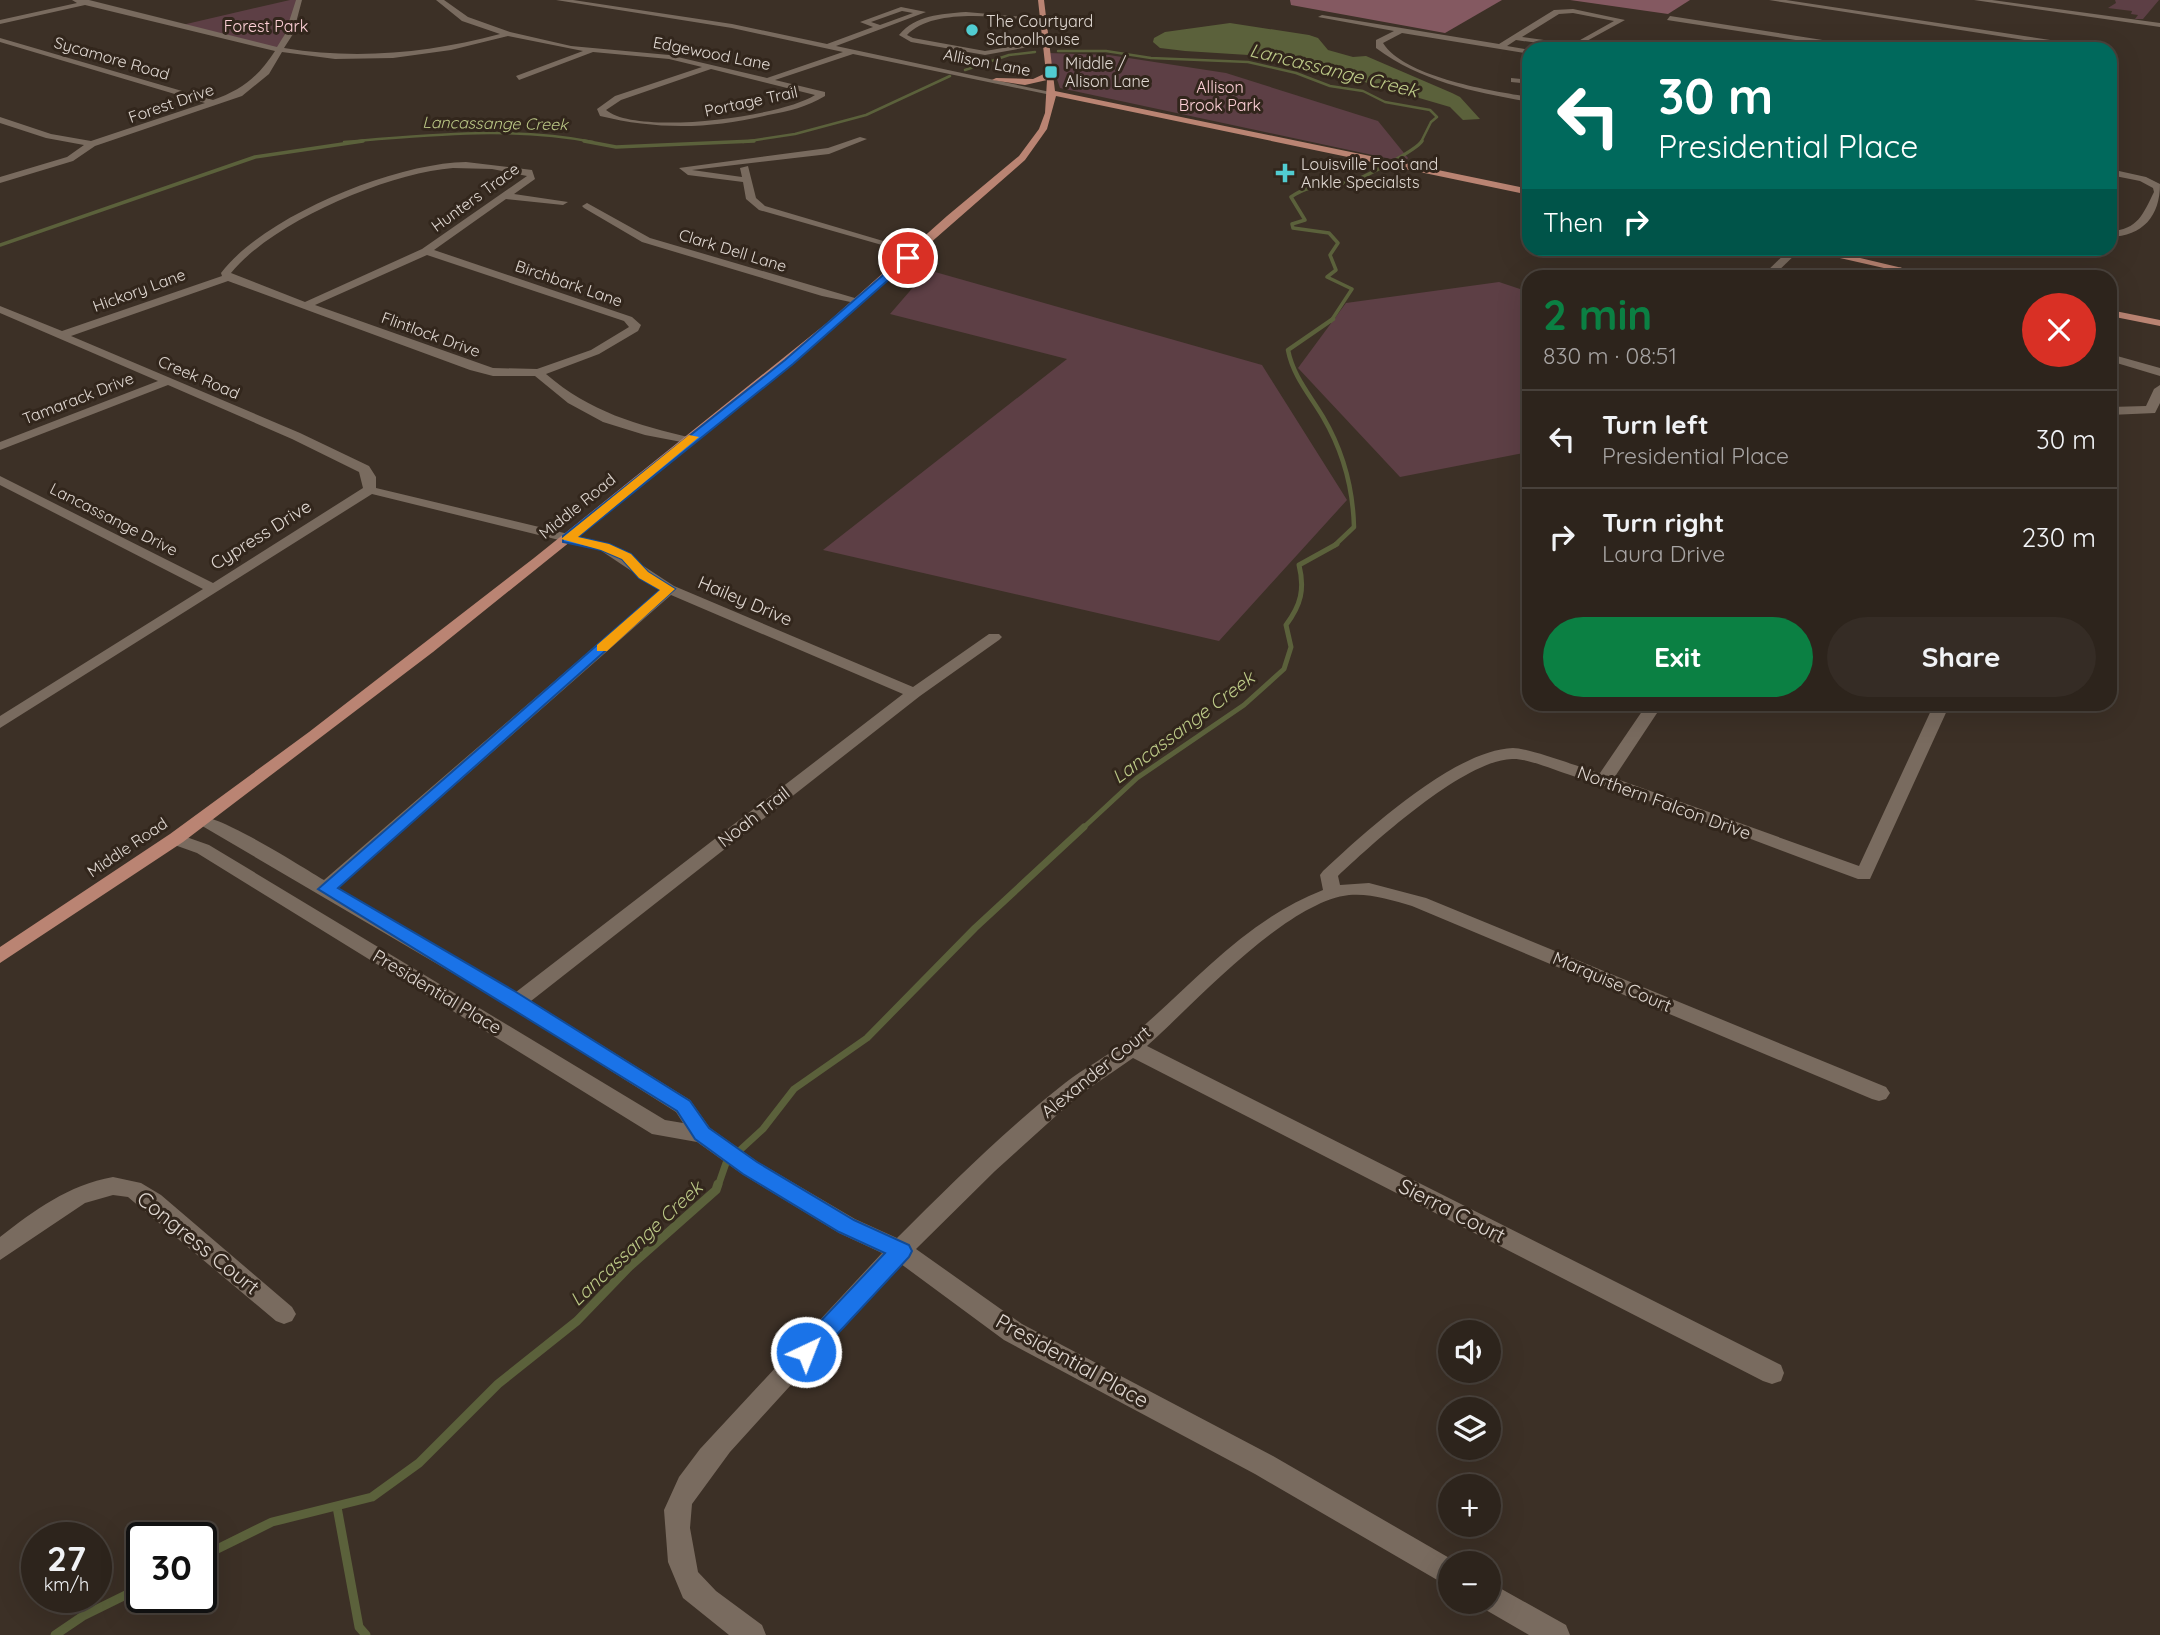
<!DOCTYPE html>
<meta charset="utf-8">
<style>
:root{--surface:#2d241c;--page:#352c25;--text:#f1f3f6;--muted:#a7a4a3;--line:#48413b;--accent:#0b8043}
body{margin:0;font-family:Quicksand,sans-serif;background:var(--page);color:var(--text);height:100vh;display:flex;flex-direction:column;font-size:26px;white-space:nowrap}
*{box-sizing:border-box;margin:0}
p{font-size:23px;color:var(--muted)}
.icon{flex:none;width:38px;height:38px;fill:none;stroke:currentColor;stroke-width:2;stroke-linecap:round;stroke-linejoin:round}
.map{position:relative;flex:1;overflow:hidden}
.panel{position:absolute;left:1522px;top:270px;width:595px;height:441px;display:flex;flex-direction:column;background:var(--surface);border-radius:21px;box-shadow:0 7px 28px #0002,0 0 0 2px var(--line)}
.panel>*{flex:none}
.guide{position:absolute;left:1522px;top:42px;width:595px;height:214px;border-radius:21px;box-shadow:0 7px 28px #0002,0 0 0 2px var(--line);background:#00695c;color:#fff;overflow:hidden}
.buttons{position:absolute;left:1438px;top:1320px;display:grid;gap:14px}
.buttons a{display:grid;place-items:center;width:63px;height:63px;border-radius:50%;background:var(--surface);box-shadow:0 7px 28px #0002,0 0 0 2px var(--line);font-size:35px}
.speed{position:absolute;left:21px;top:1522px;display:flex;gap:14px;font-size:35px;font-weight:700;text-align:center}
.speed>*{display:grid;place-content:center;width:91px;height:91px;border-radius:50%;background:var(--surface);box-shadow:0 7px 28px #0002,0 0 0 2px var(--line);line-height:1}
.speed small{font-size:18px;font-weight:400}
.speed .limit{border:4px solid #111;border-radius:10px;background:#fff;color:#111}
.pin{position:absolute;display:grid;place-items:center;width:60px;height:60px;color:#fff;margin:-30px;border:4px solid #fff;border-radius:50%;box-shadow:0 2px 7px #0007}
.me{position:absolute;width:77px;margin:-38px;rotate:43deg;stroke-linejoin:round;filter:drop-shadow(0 0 5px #0008)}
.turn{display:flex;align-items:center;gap:24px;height:147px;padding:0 21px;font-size:32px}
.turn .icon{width:91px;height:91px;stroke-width:2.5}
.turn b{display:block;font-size:49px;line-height:60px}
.then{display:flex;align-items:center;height:66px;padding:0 21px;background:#0003;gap:14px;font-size:26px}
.round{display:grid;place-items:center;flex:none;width:74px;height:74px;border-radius:37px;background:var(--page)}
.head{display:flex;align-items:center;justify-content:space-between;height:119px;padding:0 21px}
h1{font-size:42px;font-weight:700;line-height:52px;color:var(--accent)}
.primary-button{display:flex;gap:14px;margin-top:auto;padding:14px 21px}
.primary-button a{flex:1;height:80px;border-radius:42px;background:var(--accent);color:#fff;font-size:28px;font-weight:700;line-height:80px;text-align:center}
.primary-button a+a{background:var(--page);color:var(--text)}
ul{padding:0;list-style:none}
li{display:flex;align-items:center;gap:21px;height:98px;padding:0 21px;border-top:2px solid var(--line)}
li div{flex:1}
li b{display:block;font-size:26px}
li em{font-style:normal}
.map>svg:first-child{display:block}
.green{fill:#5d3f45}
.forest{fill:#845961}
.water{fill:#5b613b}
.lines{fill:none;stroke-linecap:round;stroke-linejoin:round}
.stream-far5{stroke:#5b613b;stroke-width:2.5}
.stream-far4{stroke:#5b613b;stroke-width:3.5}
.stream-far3{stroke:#5b613b;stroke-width:4.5}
.stream-far2{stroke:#5b613b;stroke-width:5}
.stream-far1{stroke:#5b613b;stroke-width:7}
.stream{stroke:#5b613b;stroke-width:9}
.minor{fill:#796b5f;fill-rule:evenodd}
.major{fill:#ba8473;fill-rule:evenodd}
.route{fill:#1a73e8;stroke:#114b97;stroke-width:2}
.slow{fill:#f59e0b}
.poi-dot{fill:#51ccd1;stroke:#32261c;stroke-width:2.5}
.labels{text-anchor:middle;stroke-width:6;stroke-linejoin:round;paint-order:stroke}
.far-poi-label{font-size:16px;fill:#e0d8d2;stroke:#32261c;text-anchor:start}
.far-park-label{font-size:16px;fill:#ffd1d8;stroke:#32261c}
.far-street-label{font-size:16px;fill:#e0d8d2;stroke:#32261c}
.far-water-label{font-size:16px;font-style:italic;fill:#bcc987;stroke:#32261c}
.street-label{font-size:18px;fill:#e0d8d2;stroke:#32261c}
.water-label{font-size:19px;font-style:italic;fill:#bcc987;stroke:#32261c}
.near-street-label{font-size:21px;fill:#e0d8d2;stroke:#32261c}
</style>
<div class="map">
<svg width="2160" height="1635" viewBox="0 0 2160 1635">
<rect width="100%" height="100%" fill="#3c3026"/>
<g class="green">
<path d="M 290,0 L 298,0 L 279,49 L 182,25 Z"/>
<path d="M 2115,0 L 2159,0 L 2143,19 L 2135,19 L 2138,15 L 2131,14 L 2132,11 L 2108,8 L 2116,3 Z"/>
<path d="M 1048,53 L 1109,55 L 1226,73 L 1378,121 L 1408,158 L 1405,162 L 1060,88 Z"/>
<path d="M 928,270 L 1262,365 L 1347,500 L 1219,641 L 823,550 L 1067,359 L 890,314 Z"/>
<path d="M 1499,282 L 1529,292 L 1529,452 L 1400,477 L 1298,368 L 1346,303 Z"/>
</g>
<g class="forest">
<path d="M 1290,0 L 1502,0 L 1445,33 L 1291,5 Z"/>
<path d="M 1570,0 L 1690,0 L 1668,14 Z"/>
</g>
<path class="water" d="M 1230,23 L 1309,35 L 1318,38 L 1328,50 L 1353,57 L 1366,56 L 1452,93 L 1460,97 L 1480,119 L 1463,120 L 1450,107 L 1279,57 L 1185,51 L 1160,48 L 1153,42 L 1154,38 L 1165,32 Z"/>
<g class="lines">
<g class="stream-far5">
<path d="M 1058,51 L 1106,51 L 1151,58 L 1248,62 L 1296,73 L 1330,86 L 1363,91 L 1385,102 L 1430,110 L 1437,117 L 1431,122 L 1421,142"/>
<path d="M 965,70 L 1009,55 L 1035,52"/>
<path d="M 344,142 C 426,135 512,126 593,142"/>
<path d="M 743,142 L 795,134 L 866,115 L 950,76"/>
</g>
<g class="stream-far4">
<path d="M 584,141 L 616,147 L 754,141"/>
<path d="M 0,245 L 255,157 L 363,141"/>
<path d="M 1331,321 L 1352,289 L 1327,277 L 1336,270 L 1330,255 L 1338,243 L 1329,233 L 1293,228 L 1292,224 L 1305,220 L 1291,197 C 1309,184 1328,186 1350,182 C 1361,179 1417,150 1422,141"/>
</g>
<path class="stream-far3" d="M 1333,319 L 1288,350 C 1293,376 1310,395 1323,417 C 1343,451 1353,488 1354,527 L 1335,545"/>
<path class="stream-far2" d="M 1082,829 L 1137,778 L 1244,705 L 1284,669 L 1291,647 L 1286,625 C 1301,605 1305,589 1299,565 L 1337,544"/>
<path class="stream-far1" d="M 718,1186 L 726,1163 L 763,1129 L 794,1089 L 867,1038 L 975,928 L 1084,827"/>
<g class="stream">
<path d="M 337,1507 L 359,1627 L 366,1635"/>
<path d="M 201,1557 L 272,1522 L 372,1497 L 419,1463 L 498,1384 L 577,1321 L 629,1267 L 716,1190 L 718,1184"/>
<path d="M 55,1635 L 83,1616 L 142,1587"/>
</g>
<g class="minor">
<path d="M 72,0 L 89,0 L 277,47 L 285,34 L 296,0 L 302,0 L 293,34 L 284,48 C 357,60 429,53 500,34 L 462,21 L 436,0 L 444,0 L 468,17 L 510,32 L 571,46 L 669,55 L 767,78 L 843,52 L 732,28 L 556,0 L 573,0 L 732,24 L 827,44 L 873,27 L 860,22 L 901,7 L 926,12 L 836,46 L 1055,93 L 1051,95 L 853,54 L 775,80 L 825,92 L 825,96 C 807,107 789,111 768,115 C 711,129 658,130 600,116 L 597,109 L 615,96 L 702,67 L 669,59 L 593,52 L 519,80 L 516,76 L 583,51 L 508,36 L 451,50 L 393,58 L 335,59 L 282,52 L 269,74 L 242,96 L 95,146 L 73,161 L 0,183 L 0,177 L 67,157 L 84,145 L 46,138 L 0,123 L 0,117 L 51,134 L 91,141 L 205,103 L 0,42 L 0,38 L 213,100 C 242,90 259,76 275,51 L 85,5 L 0,24 L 0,20 L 77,3 ZM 902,11 L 913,13 L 880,25 L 871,22 ZM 711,69 L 815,95 C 781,117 637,136 606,110 L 621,100 Z"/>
<path d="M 1769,0 L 1786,0 L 2070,43 L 2081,49 Z"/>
<path d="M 1974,0 L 1992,0 L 2160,23 L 2160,27 Z"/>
<path d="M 1573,9 L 1625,20 L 1574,48 L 1516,40 L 1507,46 L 1530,50 L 1530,54 L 1402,33 L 1383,43 C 1404,77 1491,91 1530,97 L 1530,102 C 1474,92 1422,82 1376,48 L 1376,40 L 1394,31 L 1318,17 L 1322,15 L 1499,44 L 1554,10 ZM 1573,13 L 1614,21 L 1573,44 L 1522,37 L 1559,14 Z"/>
<path d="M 966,12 L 1045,19 L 1041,21 C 1005,18 934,6 907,35 L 913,38 L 985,51 L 1046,41 L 1050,43 L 985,55 L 911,42 L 899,35 C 916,15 940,14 966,12 Z"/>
<path d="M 1670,16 L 1867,47 L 1871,49 L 1853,49 L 1667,20 Z"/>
<path d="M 1640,46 L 1647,49 L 1637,49 Z"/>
<path d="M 1511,78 L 1530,80 L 1530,84 L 1511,82 Z"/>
<path d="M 860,137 L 867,139 L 829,154 L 692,170 L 742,177 L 740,168 L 748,166 L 756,198 L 765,206 L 917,251 L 917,255 L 759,210 L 746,199 L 743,182 L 688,175 L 679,168 L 828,148 Z"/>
<path d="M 466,162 L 532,170 L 535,179 L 514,194 L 568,202 L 563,205 L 506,199 L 434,250 L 632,317 L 641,325 L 638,331 L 599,354 L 546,374 C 590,412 637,425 692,438 L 692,444 L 645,435 L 603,422 L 568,403 L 535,376 L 493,376 L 470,370 L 228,281 L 71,336 L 300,433 L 369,466 L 376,477 L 376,488 L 610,544 L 674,586 L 913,687 L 989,634 L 999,634 L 1002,637 L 999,640 L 920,696 L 531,1001 L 690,1100 L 710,1128 L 758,1162 L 855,1219 L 897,1238 C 950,1185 1005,1130 1065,1083 C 1084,1068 1107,1057 1126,1041 C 1190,988 1243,921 1323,890 L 1320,875 L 1323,871 C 1365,832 1454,750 1513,748 C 1529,748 1581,768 1600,773 L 1647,704 L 1663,704 L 1614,778 L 1859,866 L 1934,704 L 1950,704 L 1870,879 L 1858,879 C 1763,845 1669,805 1573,776 C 1557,771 1527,758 1512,759 C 1464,760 1373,843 1338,876 L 1340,885 L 1369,883 L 1426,898 L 1886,1087 L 1890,1093 L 1886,1099 L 1879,1101 L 1872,1099 L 1412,906 C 1392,900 1370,893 1349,895 C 1286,902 1194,1004 1147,1046 L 1781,1365 L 1784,1373 L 1781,1381 L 1772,1384 L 1763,1381 L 1133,1058 L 1078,1096 L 995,1171 L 916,1249 L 1022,1324 L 1273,1456 L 1458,1563 L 1451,1563 L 1451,1588 L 1255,1474 L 1004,1340 L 901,1264 L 730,1452 L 692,1504 L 690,1528 L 698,1572 L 716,1591 L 762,1625 L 766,1635 L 729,1635 L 683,1598 L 668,1562 L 664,1510 L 679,1477 L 700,1449 L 882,1253 L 839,1233 L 742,1174 L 697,1142 L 652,1134 L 197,853 L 169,843 L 166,839 L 175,833 L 209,845 L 665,1120 L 683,1123 L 676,1112 L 502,1002 L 192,820 L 195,816 C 215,811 302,867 324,880 L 660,590 L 600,550 L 372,494 L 0,728 L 0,716 L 203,589 L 0,485 L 0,476 L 213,583 L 363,488 L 359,472 L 292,439 L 168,385 L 0,450 L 0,442 L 158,381 L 0,313 L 0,306 L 62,331 L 222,276 L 221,273 C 264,216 395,163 466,162 ZM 453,168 L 492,169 L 527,176 L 422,249 L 305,302 L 231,273 C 272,222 388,173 453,168 ZM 427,255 L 624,321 L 629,327 L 591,350 L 537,369 L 493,368 L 315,305 ZM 671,595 L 903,694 L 516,992 L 338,888 Z"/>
<path d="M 2110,169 L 2146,177 L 2160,184 C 2160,216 2143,236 2110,237 L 2110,231 C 2138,230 2143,214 2154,192 L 2153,188 L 2140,181 L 2110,175 Z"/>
<path d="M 587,203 L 650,238 L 865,301 L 860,304 L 822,296 L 642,242 L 584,208 L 582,206 Z"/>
<path d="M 1791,248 L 1802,248 L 1773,276 L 1762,276 Z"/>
<path d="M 1900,267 L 1905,270 L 1898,276 L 1887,276 Z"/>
<path d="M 2110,354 L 2160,368 L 2160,376 L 2110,361 Z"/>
<path d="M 2160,385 L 2160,403 L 2155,413 L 2110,415 L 2110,407 L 2146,406 L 2154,389 Z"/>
<path d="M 113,1177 L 141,1183 L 161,1195 L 292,1307 L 296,1314 L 292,1321 L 284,1324 L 276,1321 L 128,1197 L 113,1195 L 85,1203 L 0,1260 L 0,1237 C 35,1210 68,1185 113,1177 Z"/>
<path d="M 1489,1582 L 1566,1625 L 1570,1635 L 1529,1635 L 1479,1606 L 1477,1601 L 1489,1601 Z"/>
</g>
<g class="major">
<path d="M 1038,0 L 1044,0 L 1055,91 L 1530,189 L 1530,195 L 1056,96 L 1047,129 L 1025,160 L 800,357 L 433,652 L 183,842 L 0,963 L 0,947 L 170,834 L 309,732 L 534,558 L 828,322 L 947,216 L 1019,156 L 1039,129 L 1045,113 L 1047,80 L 1025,85 L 992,80 L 996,78 L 1033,79 L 1046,73 Z"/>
<path d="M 1796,248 L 1818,248 L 1936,276 L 1919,276 Z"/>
<path d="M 2110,310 L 2160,320 L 2160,326 L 2110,316 Z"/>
</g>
</g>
<path class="route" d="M 905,256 L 913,258 L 793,364 L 578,537 L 609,544 L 631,554 L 648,572 L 675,589 L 338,888 L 516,992 L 690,1101 L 709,1128 L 757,1162 L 854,1220 L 909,1245 L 912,1251 L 909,1257 L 814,1359 L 806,1361 L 798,1359 L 795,1352 L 798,1345 L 885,1253 L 839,1232 L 743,1174 L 695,1139 L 677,1111 L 318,889 L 660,590 L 639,578 L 622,559 L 601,550 L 563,542 L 563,536 L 785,360 Z"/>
<path class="slow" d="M 689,435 L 699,437 L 578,537 L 609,544 L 631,554 L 648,572 L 675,589 L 607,651 L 597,651 L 597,645 L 660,590 L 639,578 L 622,559 L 601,550 L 561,539 Z"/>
<g class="poi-dot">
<circle cx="972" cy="30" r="7"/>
<rect x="1044" y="65" width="14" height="14" rx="3.5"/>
<path d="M1281.5 162.5h7v7h7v7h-7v7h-7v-7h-7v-7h7z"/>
</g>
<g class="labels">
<g class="far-poi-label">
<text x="986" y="27">The Courtyard<tspan x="986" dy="18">Schoolhouse</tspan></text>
<text x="1065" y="69">Middle /<tspan x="1065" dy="18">Alison Lane</tspan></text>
<text x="1301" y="170">Louisville Foot and<tspan x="1301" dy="18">Ankle Specialsts</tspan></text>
</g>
<g class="far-park-label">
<text x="266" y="32">Forest Park</text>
<text x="1220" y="93">Allison<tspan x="1220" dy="18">Brook Park</tspan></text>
</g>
<g class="far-street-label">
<text transform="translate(712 53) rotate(11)" y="6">Edgewood Lane</text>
<text transform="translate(112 58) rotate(16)" y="6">Sycamore Road</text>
<text transform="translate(987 62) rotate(11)" y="6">Allison Lane</text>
<text transform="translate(751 101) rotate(-12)" y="6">Portage Trail</text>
<text transform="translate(171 103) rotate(-19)" y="6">Forest Drive</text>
<text transform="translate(475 197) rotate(-36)" y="6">Hunters Trace</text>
<text transform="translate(733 250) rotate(17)" y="6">Clark Dell Lane</text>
<text transform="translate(569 283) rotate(19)" y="6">Birchbark Lane</text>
<text transform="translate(139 290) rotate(-20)" y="6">Hickory Lane</text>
<text transform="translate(431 334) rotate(20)" y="6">Flintlock Drive</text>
<text transform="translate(199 377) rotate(23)" y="6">Creek Road</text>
<text transform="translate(78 398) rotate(-21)" y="6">Tamarack Drive</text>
<text transform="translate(577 506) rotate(-39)" y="6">Middle Road</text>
<text transform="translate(114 519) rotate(27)" y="6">Lancassange Drive</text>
<text transform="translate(127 847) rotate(-34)" y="6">Middle Road</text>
</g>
<g class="far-water-label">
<text transform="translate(495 123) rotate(1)" y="6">Lancassange Creek</text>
</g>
<g class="street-label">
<text transform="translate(261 535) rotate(-32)" y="6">Cypress Drive</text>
<text transform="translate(745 601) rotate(23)" y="6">Hailey Drive</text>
<text transform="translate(1664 803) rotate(20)" y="6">Northern Falcon Drive</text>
<text transform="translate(754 817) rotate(-38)" y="6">Noah Trail</text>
<text transform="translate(1612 982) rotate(23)" y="6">Marquise Court</text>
<text transform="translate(437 992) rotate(31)" y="6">Presidential Place</text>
<text transform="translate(1096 1072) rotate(-39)" y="6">Alexander Court</text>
</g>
<g class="water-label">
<text transform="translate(1334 70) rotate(14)" y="7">Lancassange Creek</text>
<text transform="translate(1183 727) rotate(-37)" y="7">Lancassange Creek</text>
<text transform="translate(636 1243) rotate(-43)" y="7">Lancassange Creek</text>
</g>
<g class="near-street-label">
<text transform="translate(1452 1211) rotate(27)" y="7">Sierra Court</text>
<text transform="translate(198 1243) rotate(39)" y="7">Congress Court</text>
<text transform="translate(1072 1361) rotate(29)" y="7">Presidential Place</text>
</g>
</g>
</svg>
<div class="buttons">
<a><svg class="icon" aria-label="sound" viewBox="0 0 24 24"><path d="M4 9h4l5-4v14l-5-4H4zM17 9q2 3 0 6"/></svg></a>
<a><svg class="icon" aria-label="layers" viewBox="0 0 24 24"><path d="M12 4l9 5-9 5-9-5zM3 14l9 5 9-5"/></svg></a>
<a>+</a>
<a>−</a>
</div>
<div class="speed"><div>27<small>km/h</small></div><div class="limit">30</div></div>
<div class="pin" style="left:908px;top:258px;background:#d93025"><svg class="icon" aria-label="arrive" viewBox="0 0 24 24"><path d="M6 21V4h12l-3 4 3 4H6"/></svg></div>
<svg class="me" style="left:806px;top:1352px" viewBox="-20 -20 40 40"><circle r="17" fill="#1a73e8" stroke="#fff" stroke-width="3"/><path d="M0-11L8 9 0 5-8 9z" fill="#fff"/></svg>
<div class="guide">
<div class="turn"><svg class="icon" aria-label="left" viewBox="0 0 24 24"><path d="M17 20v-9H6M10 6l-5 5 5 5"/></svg><div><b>30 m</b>Presidential Place</div></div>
<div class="then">Then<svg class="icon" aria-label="right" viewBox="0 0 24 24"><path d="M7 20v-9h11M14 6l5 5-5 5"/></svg></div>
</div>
<section class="panel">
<div class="head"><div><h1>2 min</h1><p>830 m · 08:51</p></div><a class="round" style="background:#d93025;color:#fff"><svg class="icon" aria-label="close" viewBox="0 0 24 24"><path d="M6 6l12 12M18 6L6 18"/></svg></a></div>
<ul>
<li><svg class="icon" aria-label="left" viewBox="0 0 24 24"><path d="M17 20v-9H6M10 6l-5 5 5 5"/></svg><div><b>Turn left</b><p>Presidential Place</p></div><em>30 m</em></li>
<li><svg class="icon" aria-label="right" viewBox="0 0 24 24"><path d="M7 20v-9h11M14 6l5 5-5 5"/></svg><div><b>Turn right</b><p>Laura Drive</p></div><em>230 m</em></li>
</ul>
<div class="primary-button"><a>Exit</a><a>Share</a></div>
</section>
</div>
